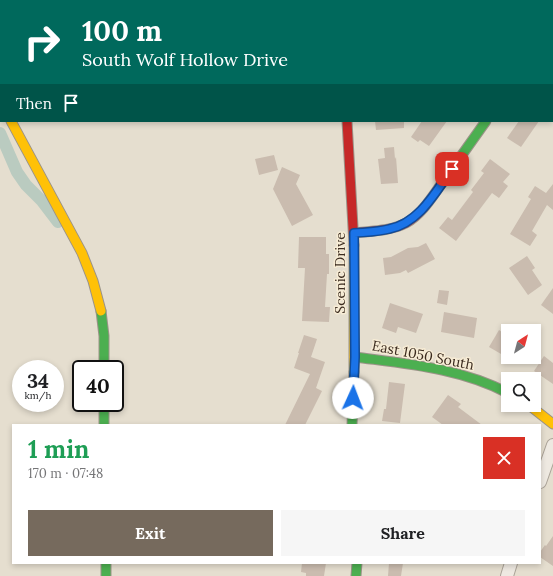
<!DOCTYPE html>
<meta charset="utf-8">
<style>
:root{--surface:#fff;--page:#f6f6f6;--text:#202124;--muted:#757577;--accent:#766a5d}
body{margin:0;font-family:Lora,serif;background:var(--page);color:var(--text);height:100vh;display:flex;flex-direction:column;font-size:15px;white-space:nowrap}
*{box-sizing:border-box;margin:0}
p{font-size:13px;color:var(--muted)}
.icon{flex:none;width:22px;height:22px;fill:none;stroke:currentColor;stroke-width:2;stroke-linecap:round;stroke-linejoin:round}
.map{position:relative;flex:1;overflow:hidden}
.drawer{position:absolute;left:12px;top:424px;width:529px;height:140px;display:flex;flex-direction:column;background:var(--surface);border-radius:0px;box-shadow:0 2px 6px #0003}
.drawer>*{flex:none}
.top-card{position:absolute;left:0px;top:0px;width:553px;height:122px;box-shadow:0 2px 6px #0003;background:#00695c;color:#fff;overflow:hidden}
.needle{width:26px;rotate:36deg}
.controls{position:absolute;left:501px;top:324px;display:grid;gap:8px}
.controls a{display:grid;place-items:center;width:40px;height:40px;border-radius:0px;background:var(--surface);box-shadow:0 2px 6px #0003;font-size:20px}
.speed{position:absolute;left:12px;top:360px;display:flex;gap:8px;font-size:20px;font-weight:700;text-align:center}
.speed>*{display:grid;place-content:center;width:52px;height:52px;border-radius:50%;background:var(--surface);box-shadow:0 2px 6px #0003;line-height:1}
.speed small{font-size:10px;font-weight:400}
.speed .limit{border:2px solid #111;border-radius:6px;background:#fff;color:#111}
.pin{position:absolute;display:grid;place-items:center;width:34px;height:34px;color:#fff;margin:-17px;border-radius:8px;box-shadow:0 2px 6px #0006}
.me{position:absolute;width:44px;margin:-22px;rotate:2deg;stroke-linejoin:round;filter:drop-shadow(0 0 3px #0008)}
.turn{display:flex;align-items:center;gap:14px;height:84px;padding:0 16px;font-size:18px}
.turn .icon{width:52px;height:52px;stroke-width:2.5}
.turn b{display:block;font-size:28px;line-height:34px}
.then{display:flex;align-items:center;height:38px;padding:0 16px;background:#0003;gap:8px;font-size:15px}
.round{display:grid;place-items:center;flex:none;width:42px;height:42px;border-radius:0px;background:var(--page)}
.summary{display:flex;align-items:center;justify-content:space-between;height:68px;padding:0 16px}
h1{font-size:24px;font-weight:800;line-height:30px;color:#1e9e55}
.primary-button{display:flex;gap:8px;margin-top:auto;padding:8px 16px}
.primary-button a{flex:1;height:46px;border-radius:0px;background:var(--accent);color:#fff;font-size:16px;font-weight:800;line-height:46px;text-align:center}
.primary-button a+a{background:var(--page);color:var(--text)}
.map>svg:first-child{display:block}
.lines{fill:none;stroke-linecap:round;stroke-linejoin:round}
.canal{stroke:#bacbc0;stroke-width:12}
.building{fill:#cabcaf}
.street-casing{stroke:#aba398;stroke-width:14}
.fast-casing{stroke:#9b9388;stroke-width:11}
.slow-casing{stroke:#9b9388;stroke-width:11}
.jam-casing{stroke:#9b9388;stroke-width:11}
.street{stroke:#eee9e1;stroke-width:12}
.fast{stroke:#4caf50;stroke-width:9}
.slow{stroke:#ffc107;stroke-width:9}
.jam{stroke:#c62828;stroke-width:9}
.route-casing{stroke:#114b97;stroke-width:10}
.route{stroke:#1a73e8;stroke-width:7}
.labels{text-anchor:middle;stroke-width:3;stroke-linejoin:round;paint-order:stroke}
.street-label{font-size:14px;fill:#3b2b1f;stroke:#f7ecd5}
</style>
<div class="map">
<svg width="553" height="576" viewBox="0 0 553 576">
<rect width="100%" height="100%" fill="#e5decf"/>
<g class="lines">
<path class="canal" d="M 0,133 L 17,172 L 26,185 L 42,201 L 58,222"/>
</g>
<g class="building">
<path d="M 375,121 L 404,121 L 404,128 L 376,130 Z"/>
<path d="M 422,121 L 447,121 L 429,146 L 420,140 L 418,142 L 411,137 Z"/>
<path d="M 519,121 L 539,121 L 521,147 L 507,138 Z"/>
<path d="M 394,147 L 395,159 L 396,157 L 398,183 L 381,184 L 378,159 L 385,158 L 384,148 Z"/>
<path d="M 274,155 L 278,170 L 259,175 L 255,159 Z"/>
<path d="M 490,159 L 510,174 L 503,182 L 508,186 L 499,198 L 492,193 L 456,241 L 439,228 L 448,217 L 452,220 L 473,192 L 471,190 L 484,173 L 481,171 Z"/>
<path d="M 282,167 L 300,175 L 296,184 L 313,215 L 292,226 L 273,189 Z"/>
<path d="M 553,184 L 553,210 L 547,205 L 532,231 L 537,235 L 530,246 L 510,234 L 531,199 L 528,197 L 535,186 L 546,193 Z"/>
<path d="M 299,237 L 326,237 L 326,254 L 329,254 L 329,274 L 327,274 L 325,307 L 330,307 L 329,322 L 302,321 L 305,268 L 298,268 Z"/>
<path d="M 426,243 L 435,259 L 408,273 L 406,270 L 400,273 L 385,275 L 383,258 L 391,257 L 408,248 L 418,247 Z"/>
<path d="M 527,256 L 535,268 L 532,270 L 542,285 L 528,295 L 509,268 Z"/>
<path d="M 553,288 L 553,314 L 541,305 Z"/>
<path d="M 439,290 L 449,291 L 447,305 L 437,303 Z"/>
<path d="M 390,303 L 423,314 L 416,333 L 398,327 L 396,333 L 382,328 Z"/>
<path d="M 444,312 L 477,318 L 474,338 L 441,332 Z"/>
<path d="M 499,330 L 508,336 L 508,358 L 489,347 Z"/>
<path d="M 304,335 L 317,339 L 311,357 L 325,362 L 316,388 L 322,391 L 305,425 L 285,425 L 310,374 L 294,368 L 299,353 L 298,353 Z"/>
<path d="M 544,356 L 553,363 L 553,384 L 534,371 Z"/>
<path d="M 389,382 L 405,384 L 400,423 L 382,421 L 384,409 L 386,409 Z"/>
<path d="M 448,395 L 461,404 L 458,407 L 482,425 L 443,425 L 432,417 Z"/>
<path d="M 553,536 L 553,566 L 540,557 L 540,552 L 545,545 L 546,546 Z"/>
<path d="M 302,563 L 326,563 L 324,576 L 306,576 L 306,573 L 301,572 Z"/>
<path d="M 389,563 L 403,563 L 401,576 L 388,576 Z"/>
</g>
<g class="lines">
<defs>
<g id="street">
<path d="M 552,29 L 553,27"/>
<path d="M 540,482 L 553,445"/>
<path d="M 507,576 L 511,563"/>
</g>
<g id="fast">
<path d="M 0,100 L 1,102"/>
<path d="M 442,183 L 486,121"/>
<path d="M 101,311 L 104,336 L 104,369"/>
<path d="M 355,357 C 408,364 460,368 508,393"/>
<path d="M 104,403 L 104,425"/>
<path d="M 352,425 L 354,372"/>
<path d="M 106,563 L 106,576"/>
<path d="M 356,576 L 357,563"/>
</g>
<g id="slow">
<path d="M 339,0 L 339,1"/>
<path d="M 11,121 L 82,253 L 93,281 L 101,311"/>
<path d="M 354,245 L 354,372"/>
<path d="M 529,405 L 553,424"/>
</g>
<g id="jam">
<path d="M 347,121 L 354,245"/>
<path d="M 354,233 C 371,231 391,231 406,223 C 422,214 432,197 442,183"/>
</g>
</defs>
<use href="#street" class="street-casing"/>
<use href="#fast" class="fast-casing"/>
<use href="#slow" class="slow-casing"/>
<use href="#jam" class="jam-casing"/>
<use href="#street" class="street"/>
<use href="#fast" class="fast"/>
<use href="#slow" class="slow"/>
<use href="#jam" class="jam"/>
</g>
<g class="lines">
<defs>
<path id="route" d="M 353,398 L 355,357 L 354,233 C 366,232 378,232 389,229 C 419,223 435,193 452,169"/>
</defs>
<use href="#route" class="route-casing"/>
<use href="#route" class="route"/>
</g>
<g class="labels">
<g class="street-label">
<text transform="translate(340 273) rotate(-90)" y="5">Scenic Drive</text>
<text transform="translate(423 355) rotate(11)" y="5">East 1050 South</text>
</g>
</g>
</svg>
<div class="controls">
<a><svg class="needle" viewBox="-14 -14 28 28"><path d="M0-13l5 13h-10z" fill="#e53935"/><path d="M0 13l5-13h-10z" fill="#757577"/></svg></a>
<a><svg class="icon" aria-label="search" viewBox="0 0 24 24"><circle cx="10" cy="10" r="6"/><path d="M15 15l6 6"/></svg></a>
</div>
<div class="speed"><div>34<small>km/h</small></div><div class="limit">40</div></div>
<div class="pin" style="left:452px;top:169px;background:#d93025"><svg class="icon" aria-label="arrive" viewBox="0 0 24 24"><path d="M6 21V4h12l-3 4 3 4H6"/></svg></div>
<svg class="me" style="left:353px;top:398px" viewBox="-20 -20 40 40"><circle r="19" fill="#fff"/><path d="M0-13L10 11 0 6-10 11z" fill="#1a73e8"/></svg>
<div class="top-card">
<div class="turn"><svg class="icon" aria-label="right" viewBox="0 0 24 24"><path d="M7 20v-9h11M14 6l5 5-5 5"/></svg><div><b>100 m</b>South Wolf Hollow Drive</div></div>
<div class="then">Then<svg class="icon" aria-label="arrive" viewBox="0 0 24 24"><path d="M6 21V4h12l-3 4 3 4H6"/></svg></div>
</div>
<section class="drawer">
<div class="summary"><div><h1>1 min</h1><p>170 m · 07:48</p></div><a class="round" style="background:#d93025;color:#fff"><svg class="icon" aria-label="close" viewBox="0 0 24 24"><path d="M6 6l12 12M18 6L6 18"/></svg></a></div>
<div class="primary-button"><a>Exit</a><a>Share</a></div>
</section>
</div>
